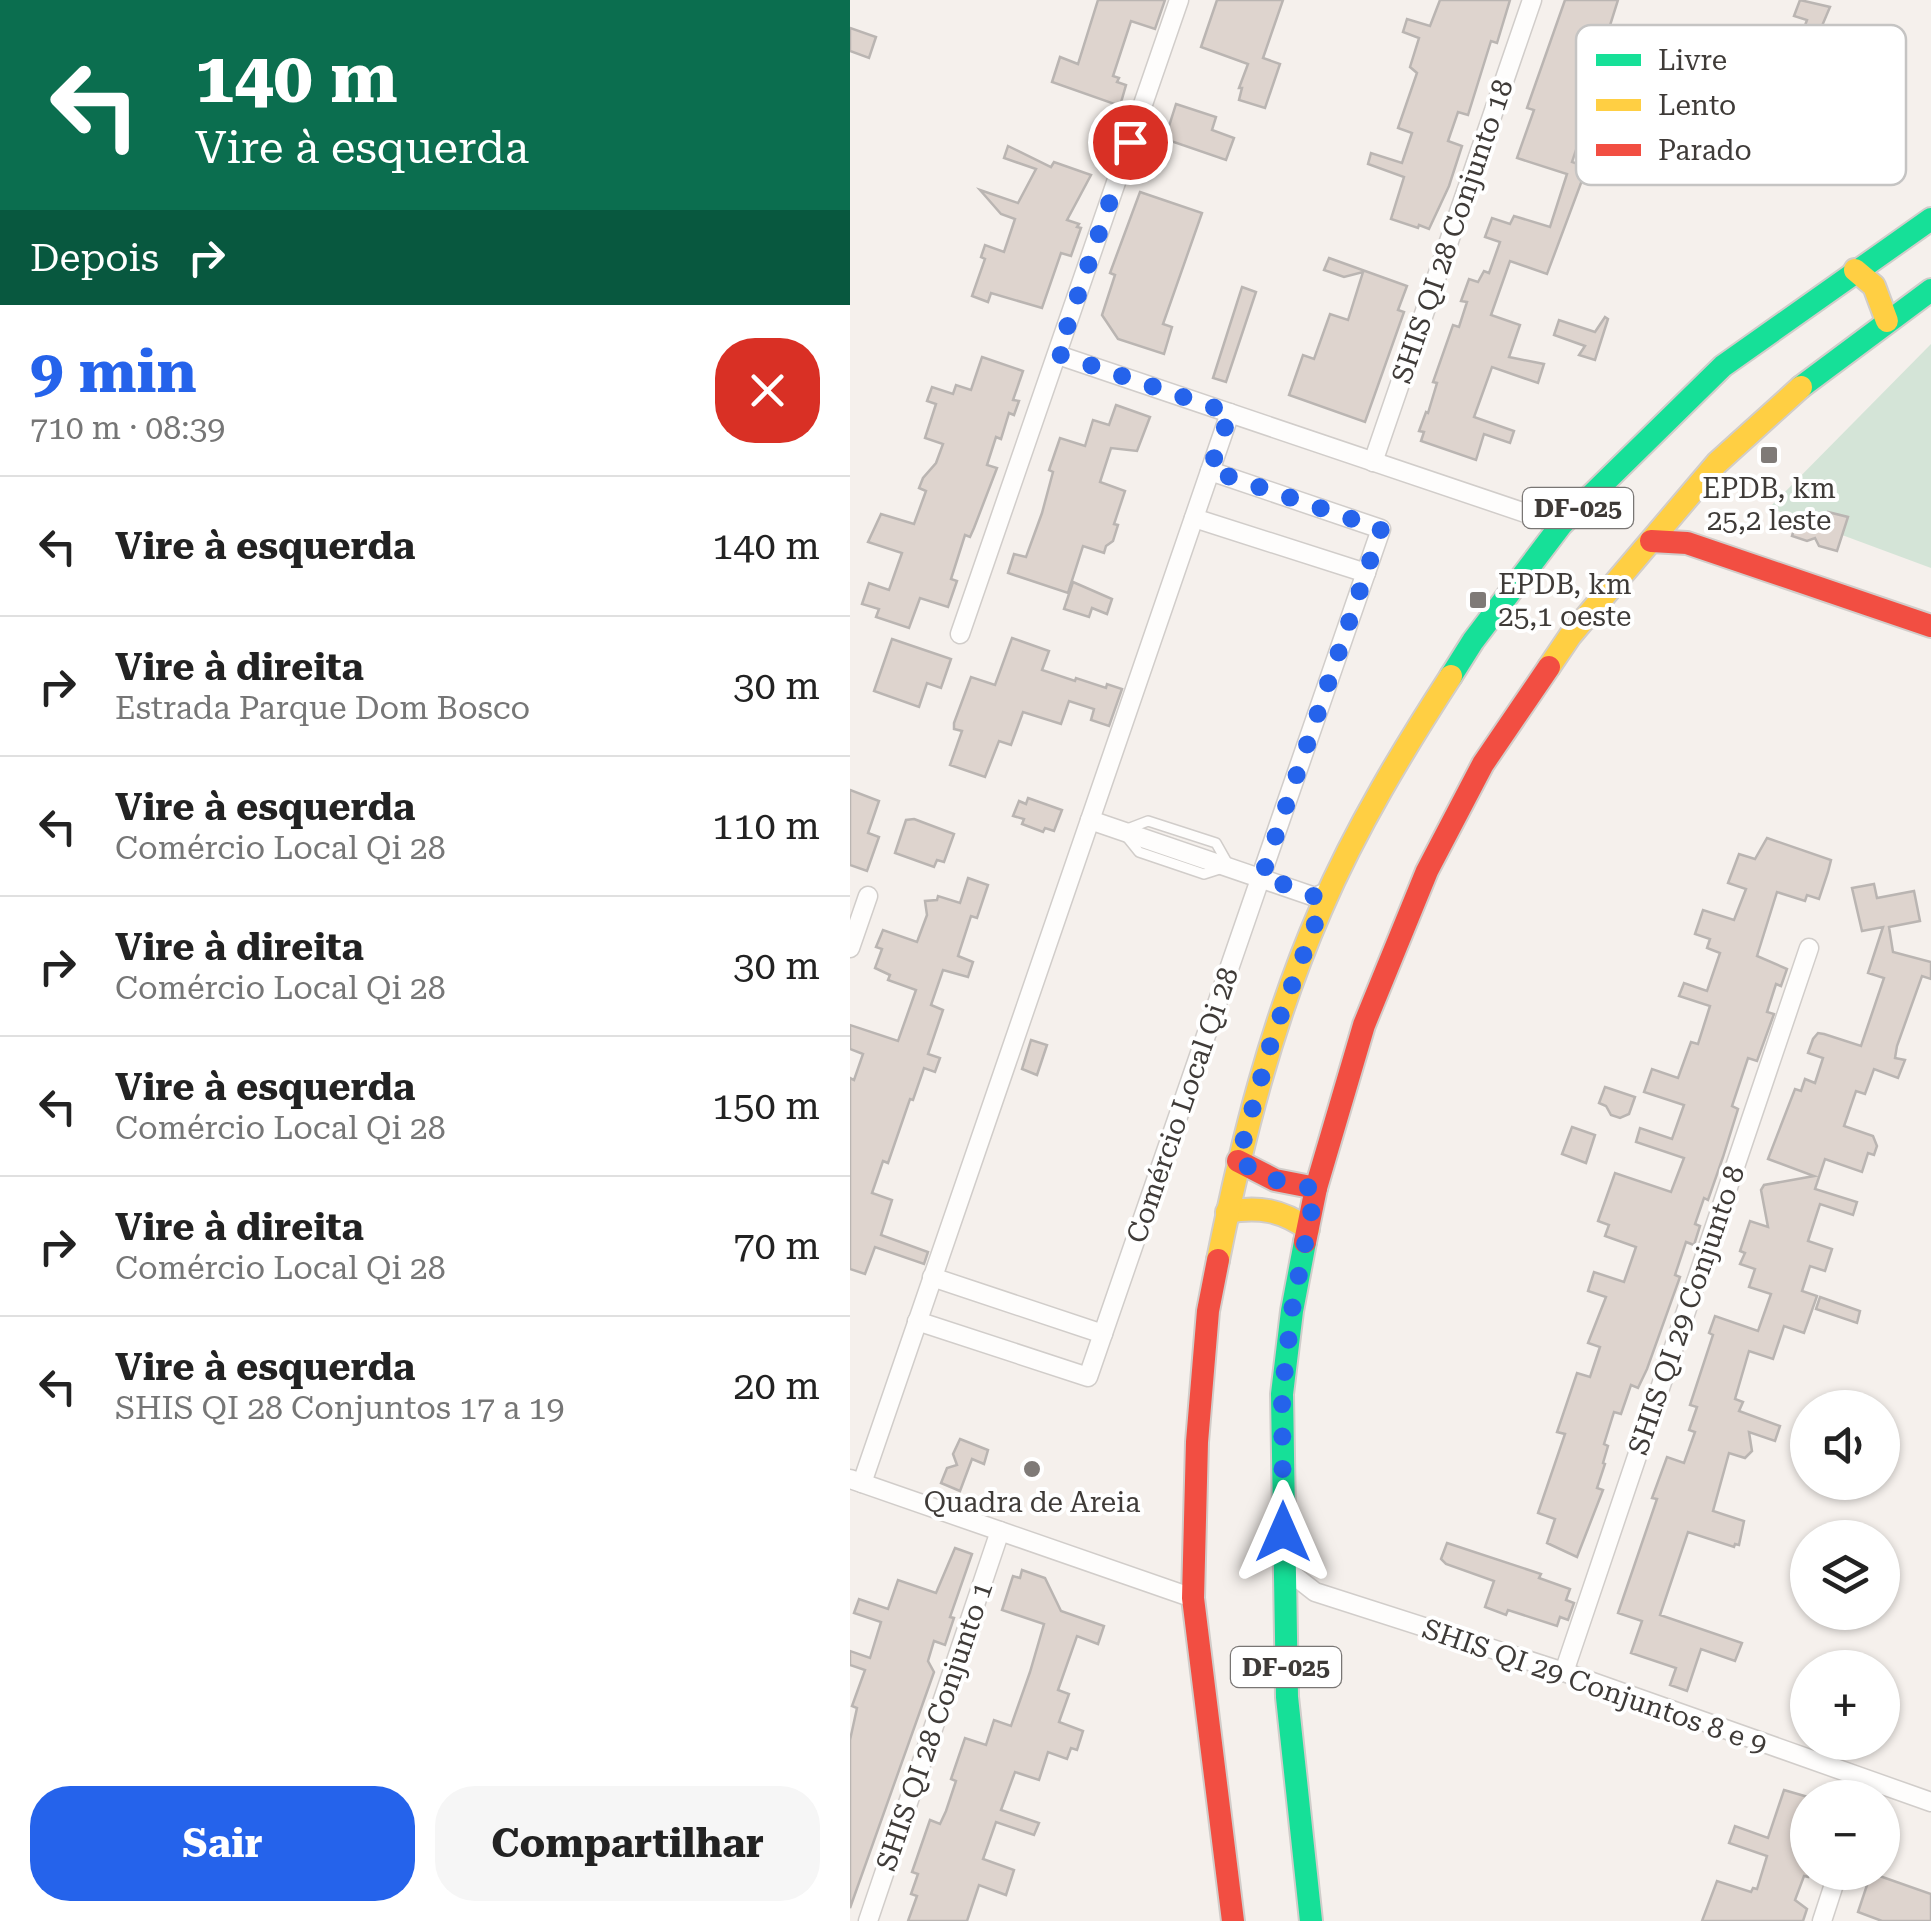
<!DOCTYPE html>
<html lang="pt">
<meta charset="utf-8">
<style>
:root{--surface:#fff;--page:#f6f6f6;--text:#222;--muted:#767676;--line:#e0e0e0;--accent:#2563eb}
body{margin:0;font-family:"Roboto Serif",serif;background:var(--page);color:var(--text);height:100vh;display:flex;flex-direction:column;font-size:38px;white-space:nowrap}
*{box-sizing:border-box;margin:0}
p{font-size:32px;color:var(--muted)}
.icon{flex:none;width:55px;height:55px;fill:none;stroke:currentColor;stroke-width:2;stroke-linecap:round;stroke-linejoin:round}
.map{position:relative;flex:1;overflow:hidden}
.drawer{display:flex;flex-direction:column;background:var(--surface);width:850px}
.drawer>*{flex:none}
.top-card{background:#0b6e4f;color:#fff;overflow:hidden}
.tools{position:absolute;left:940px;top:1390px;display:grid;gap:20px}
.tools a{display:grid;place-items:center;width:110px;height:110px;border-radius:50%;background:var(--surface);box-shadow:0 2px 8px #0004;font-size:50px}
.pin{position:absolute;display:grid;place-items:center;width:85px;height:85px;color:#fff;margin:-42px;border:5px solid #fff;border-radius:50%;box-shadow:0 2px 10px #0007}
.me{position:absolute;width:110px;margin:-55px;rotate:0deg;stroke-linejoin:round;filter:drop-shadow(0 0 8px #0008)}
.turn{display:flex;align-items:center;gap:35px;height:210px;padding:0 30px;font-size:45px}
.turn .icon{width:130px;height:130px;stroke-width:2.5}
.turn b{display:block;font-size:70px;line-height:85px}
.then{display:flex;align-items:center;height:95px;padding:0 30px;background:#0003;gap:20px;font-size:38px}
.round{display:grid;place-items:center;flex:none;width:105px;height:105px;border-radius:40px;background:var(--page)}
.headline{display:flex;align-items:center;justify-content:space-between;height:170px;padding:0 30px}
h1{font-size:60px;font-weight:700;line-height:75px;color:var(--accent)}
.action{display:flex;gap:20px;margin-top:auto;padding:20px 30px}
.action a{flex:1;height:115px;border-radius:40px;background:var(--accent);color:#fff;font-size:40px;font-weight:700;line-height:115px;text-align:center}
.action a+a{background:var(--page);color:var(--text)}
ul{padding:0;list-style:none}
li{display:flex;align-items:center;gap:30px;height:140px;padding:0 30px;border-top:2px solid var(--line)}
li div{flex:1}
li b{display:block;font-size:38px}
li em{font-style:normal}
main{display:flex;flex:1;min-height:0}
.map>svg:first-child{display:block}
.green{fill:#d4e4d7}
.building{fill:#ded4ce;stroke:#bab5b2;stroke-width:2.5}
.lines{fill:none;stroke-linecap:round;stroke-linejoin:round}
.lane-casing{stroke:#d1cdca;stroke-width:12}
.street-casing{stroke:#d1cdca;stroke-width:21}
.fast-casing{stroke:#d1cdca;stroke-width:26}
.slow-casing{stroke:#d1cdca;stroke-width:26}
.jam-casing{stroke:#d1cdca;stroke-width:26}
.lane{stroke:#fefdfc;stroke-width:9}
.street{stroke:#fefdfc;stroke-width:18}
.fast{stroke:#16e098;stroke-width:22}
.slow{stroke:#ffcf43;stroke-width:22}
.jam{stroke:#f24e42;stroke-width:22}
.route{stroke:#2563eb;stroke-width:18;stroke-dasharray:0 32.4}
.poi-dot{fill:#7f7a77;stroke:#fff;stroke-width:4}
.labels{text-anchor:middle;stroke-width:8;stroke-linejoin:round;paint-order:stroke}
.shield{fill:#fff;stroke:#797674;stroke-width:2.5}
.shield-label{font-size:25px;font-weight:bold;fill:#3f3b38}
.street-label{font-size:28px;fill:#3f3b38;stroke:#fff}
.poi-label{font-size:28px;fill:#3f3b38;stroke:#fff}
.key{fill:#fff;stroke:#c5c4c3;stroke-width:2.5}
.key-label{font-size:28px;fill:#3f3b38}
</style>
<main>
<section class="drawer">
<div class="top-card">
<div class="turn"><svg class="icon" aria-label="left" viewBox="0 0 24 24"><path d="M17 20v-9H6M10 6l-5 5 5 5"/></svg><div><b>140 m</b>Vire à esquerda</div></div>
<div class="then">Depois<svg class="icon" aria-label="right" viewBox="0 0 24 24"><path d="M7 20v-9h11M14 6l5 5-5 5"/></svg></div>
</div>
<div class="headline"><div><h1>9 min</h1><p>710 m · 08:39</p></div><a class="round" style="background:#d93025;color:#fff"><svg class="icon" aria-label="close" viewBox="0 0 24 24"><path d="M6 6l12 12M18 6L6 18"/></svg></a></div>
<ul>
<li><svg class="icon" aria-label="left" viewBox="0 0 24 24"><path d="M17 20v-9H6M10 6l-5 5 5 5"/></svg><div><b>Vire à esquerda</b></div><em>140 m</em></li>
<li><svg class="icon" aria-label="right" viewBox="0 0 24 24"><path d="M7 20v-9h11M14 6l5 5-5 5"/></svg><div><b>Vire à direita</b><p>Estrada Parque Dom Bosco</p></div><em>30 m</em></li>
<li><svg class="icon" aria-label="left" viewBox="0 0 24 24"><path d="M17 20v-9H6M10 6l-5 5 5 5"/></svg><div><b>Vire à esquerda</b><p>Comércio Local Qi 28</p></div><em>110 m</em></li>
<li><svg class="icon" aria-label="right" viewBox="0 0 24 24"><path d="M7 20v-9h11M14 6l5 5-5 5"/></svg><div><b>Vire à direita</b><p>Comércio Local Qi 28</p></div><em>30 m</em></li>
<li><svg class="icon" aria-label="left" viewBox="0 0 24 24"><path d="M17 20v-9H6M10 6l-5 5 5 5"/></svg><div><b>Vire à esquerda</b><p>Comércio Local Qi 28</p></div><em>150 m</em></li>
<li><svg class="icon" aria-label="right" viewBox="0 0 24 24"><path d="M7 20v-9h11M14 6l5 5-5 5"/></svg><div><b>Vire à direita</b><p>Comércio Local Qi 28</p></div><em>70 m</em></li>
<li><svg class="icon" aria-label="left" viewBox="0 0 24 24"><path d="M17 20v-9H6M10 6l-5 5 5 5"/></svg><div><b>Vire à esquerda</b><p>SHIS QI 28 Conjuntos 17 a 19</p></div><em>20 m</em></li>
</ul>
<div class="action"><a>Sair</a><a>Compartilhar</a></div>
</section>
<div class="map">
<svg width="1081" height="1921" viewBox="0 0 1081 1921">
<rect width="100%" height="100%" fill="#f5f0ec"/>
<path class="green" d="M 1081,344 L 1081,568 L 919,508 Z"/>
<g class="building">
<path d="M 248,0 L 315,0 L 305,29 L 281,21 L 263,76 L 269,78 L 267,82 L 276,85 L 270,106 L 202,82 L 210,57 L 228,64 Z"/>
<path d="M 367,0 L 433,0 L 413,58 L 430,64 L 415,108 L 389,100 L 392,88 L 389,88 L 398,64 L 351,47 Z"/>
<path d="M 590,0 L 660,0 L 647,43 L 641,41 L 618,115 L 608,112 L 598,141 L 612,146 L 599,186 L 579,229 L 569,225 L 568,228 L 541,219 L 554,177 L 518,164 L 521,153 L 552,163 L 562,133 L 548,128 L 567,73 L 560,67 L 569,38 L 553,32 L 557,19 L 580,26 Z"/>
<path d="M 715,0 L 768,0 L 750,57 L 789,70 L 784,87 L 770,83 L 756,125 L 768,129 L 764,142 L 732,132 L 722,162 L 737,167 L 697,274 L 660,261 L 641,315 L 670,325 L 659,357 L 694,364 L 688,383 L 642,367 L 624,417 L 664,431 L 660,443 L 634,434 L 626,460 L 571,441 L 574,432 L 569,431 L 576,412 L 578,413 L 587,383 L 583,382 L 603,325 L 609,327 L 617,302 L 611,301 L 619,279 L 628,282 L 634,271 L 639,273 L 650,242 L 635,237 L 642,218 L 660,224 L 664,216 L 700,227 L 717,174 L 667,158 L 684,110 L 677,108 Z"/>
<path d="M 950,0 L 980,7 L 961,52 L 947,47 L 957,20 L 944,16 Z"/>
<path d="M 0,28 L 26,37 L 19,58 L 0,51 Z"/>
<path d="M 326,104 L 366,117 L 362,130 L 384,138 L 376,160 L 315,139 Z"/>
<path d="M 158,146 L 201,167 L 204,162 L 241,175 L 217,220 L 229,224 L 227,227 L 231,228 L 221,256 L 211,253 L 192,308 L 141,293 L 138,302 L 122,296 L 135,259 L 131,257 L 135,245 L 154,252 L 165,219 L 151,214 L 130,190 L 168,203 L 186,169 L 154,158 Z"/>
<path d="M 290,192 L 352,213 L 313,324 L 322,327 L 314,354 L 268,339 L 252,315 L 265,275 L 260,273 Z"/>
<path d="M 479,258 L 557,286 L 548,310 L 554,312 L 515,422 L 439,395 L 453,355 L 464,359 L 480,314 L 498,320 L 513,272 L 494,277 L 474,270 Z"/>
<path d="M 392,287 L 406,292 L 376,382 L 363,378 Z"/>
<path d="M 755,317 L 758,319 L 745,360 L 729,355 L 735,346 L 704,335 L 709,320 L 745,332 Z"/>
<path d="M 132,357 L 173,371 L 163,400 L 169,401 L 164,415 L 159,413 L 151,439 L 146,437 L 137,465 L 147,468 L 124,528 L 120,537 L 115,535 L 101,579 L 107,581 L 98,607 L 70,598 L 59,628 L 26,617 L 29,609 L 12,604 L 19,583 L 39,590 L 52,553 L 18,542 L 31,514 L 64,524 L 76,491 L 69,488 L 73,478 L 86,463 L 93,444 L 75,438 L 86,404 L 77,401 L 82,387 L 103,394 L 106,385 L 121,390 Z"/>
<path d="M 266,405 L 300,417 L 287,451 L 261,448 L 250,482 L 275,491 L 264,524 L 268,525 L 263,541 L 256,546 L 254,553 L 233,546 L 218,593 L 158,573 L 164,554 L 176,557 L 192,513 L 203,472 L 199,470 L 210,438 L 235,446 L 243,420 L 259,425 Z"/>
<path d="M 978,512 L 998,517 L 987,551 L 969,546 L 965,538 L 957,541 L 942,536 L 948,517 L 975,522 Z"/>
<path d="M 223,582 L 262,599 L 257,614 L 242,608 L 239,617 L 214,609 Z"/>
<path d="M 162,638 L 199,651 L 192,670 L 225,681 L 226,678 L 256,688 L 257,684 L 272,689 L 259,726 L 241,720 L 244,709 L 219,701 L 211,724 L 173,712 L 161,745 L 149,741 L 135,777 L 100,765 L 112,731 L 104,729 L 104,723 L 121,677 L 145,685 Z"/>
<path d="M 42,639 L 101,659 L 91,688 L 77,683 L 69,707 L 24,691 Z"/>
<path d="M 0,790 L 29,801 L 18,833 L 29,837 L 17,871 L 0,865 Z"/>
<path d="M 178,798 L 212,810 L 204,831 L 195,828 L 193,832 L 172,824 L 174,819 L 163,816 L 169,801 L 176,804 Z"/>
<path d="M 64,819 L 104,834 L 94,862 L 87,860 L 84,867 L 45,853 L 56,820 Z"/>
<path d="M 917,838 L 981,860 L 978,872 L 969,899 L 957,895 L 955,901 L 927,892 L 907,956 L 937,969 L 931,986 L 926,984 L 917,1012 L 924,1014 L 907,1061 L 898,1058 L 882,1106 L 888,1109 L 873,1157 L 858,1200 L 854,1198 L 845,1224 L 850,1226 L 844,1245 L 836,1242 L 825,1275 L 830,1277 L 797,1369 L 788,1388 L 781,1385 L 771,1414 L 764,1412 L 754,1444 L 758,1446 L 753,1463 L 755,1464 L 747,1488 L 753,1490 L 727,1557 L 697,1543 L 705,1519 L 688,1513 L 715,1434 L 707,1432 L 727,1373 L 740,1377 L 750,1347 L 738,1343 L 756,1297 L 738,1291 L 744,1272 L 774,1282 L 786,1247 L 755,1236 L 759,1225 L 748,1221 L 765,1173 L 821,1192 L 834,1158 L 786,1142 L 790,1128 L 822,1139 L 834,1105 L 794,1092 L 802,1069 L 828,1078 L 841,1042 L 848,1044 L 860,1006 L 829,996 L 834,983 L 857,991 L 870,953 L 857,948 L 860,939 L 845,934 L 853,910 L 884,920 L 896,889 L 878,883 L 889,854 L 905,859 Z"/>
<path d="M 118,878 L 138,885 L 127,918 L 121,916 L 108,956 L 123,962 L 118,977 L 93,970 L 81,1005 L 93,1010 L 78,1054 L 90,1058 L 85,1072 L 74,1068 L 63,1100 L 60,1099 L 38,1163 L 33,1161 L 22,1193 L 42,1200 L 31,1235 L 78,1252 L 74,1264 L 25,1247 L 15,1274 L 0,1269 L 0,1078 L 4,1080 L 13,1054 L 0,1049 L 0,1025 L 48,1041 L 66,990 L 38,980 L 40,975 L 25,968 L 32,949 L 26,947 L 33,930 L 67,942 L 77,915 L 75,901 L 87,900 L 88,896 L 110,903 Z"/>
<path d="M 1024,884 L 1027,898 L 1064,891 L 1070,921 L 1039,927 L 1043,952 L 1081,962 L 1081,979 L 1072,976 L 1047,1046 L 1045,1058 L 1055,1060 L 1048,1078 L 1024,1069 L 1015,1094 L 1006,1091 L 994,1126 L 1023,1136 L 1027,1146 L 1024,1155 L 1018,1153 L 1012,1172 L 975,1159 L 965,1189 L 1007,1202 L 1003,1215 L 970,1204 L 958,1241 L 982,1249 L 975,1271 L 960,1266 L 952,1291 L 967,1296 L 954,1333 L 934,1326 L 923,1359 L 899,1351 L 885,1399 L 893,1402 L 889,1411 L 930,1426 L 925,1441 L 899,1432 L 902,1451 L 895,1458 L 879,1453 L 863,1511 L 894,1521 L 889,1545 L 885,1544 L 884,1547 L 838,1532 L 810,1615 L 892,1643 L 885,1661 L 851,1649 L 837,1691 L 820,1685 L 826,1668 L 781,1653 L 792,1621 L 768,1613 L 807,1499 L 802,1498 L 817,1457 L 834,1463 L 845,1432 L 839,1430 L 847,1407 L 840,1405 L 863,1335 L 859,1333 L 865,1316 L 908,1331 L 921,1294 L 899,1287 L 905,1269 L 890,1264 L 895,1253 L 890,1251 L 900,1221 L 918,1227 L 911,1190 L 914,1185 L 964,1176 L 918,1159 L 945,1089 L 951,1091 L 955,1079 L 965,1083 L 973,1058 L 958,1053 L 963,1039 L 968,1033 L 974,1034 L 1011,1046 L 1034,978 L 1018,973 L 1033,927 L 1012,931 L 1002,888 Z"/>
<path d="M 181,1040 L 197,1045 L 187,1075 L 172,1069 Z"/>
<path d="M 755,1087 L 785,1097 L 779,1114 L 770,1118 L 761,1115 L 756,1106 L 749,1103 Z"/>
<path d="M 722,1127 L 745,1135 L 736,1163 L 712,1154 Z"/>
<path d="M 970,1297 L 1010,1311 L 1007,1323 L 966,1309 Z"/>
<path d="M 110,1439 L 138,1450 L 134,1464 L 122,1459 L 110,1491 L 91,1483 L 97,1468 L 107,1465 L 103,1454 Z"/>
<path d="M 597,1543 L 691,1574 L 689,1578 L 720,1589 L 716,1600 L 724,1603 L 718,1620 L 710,1617 L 707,1626 L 658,1610 L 656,1615 L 635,1607 L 644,1581 L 596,1564 L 591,1559 Z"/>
<path d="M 105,1548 L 122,1554 L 100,1617 L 104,1618 L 95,1645 L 84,1641 L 78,1661 L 84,1672 L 0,1908 L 0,1740 L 7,1708 L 2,1706 L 15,1670 L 0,1665 L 0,1651 L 20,1658 L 31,1622 L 4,1613 L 9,1599 L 38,1609 L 48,1580 L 86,1593 Z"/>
<path d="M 172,1570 L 195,1578 L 211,1611 L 254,1626 L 248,1644 L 227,1636 L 208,1690 L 219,1694 L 209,1722 L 233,1731 L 227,1750 L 221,1748 L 217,1759 L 198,1752 L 189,1780 L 165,1772 L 151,1810 L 189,1823 L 184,1835 L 146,1822 L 133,1859 L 164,1870 L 156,1895 L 129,1885 L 117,1921 L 58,1921 L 67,1896 L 61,1894 L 68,1874 L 62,1872 L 80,1820 L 90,1824 L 96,1811 L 106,1781 L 101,1779 L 115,1738 L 136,1745 L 144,1720 L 161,1726 L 180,1672 L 194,1624 L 152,1610 L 163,1576 L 170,1578 Z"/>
<path d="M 934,1790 L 958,1797 L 958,1877 L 954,1876 L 945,1900 L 957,1909 L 953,1921 L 852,1921 L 867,1881 L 901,1892 L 903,1888 L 907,1889 L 917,1856 L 879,1843 L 885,1826 L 918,1838 Z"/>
<path d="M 1021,1873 L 1081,1894 L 1081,1921 L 1032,1921 L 1008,1912 Z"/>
</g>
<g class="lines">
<defs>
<path id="lane" d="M 298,821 L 366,843 L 379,866 L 354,874 L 289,852 L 272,831 Z"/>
<g id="street">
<path d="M 208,355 L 711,525"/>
<path d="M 523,462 L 682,0"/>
<path d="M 344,518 L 516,573"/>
<path d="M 110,634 L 329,0"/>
<path d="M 240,820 L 465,897 L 479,891"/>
<path d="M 0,948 L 18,896"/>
<path d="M 82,1277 L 253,1334"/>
<path d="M 67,1321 L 238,1377 L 531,529 L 360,471"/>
<path d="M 0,1479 L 343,1598"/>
<path d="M 12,1483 L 380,413"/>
<path d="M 433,1567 L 465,1592 L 714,1672 L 1081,1802"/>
<path d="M 714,1672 L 959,948"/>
<path d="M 18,1921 L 150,1531"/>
<path d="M 972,1921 L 988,1872"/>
</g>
<g id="fast">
<path d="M 951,387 L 1081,290"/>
<path d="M 601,676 L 623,641 L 711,525 L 873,366 L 1081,219"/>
<path d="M 455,1242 L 442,1311 L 432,1394 L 437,1697 L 461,1921"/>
</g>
<g id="slow">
<path d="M 1005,270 L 1024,286 L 1037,321"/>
<path d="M 699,667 L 720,636 L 867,463 L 951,387"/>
<path d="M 377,1212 C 408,1206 432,1210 458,1229"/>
<path d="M 368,1260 C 392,1140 422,1021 471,909 C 506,828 553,750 601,676"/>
</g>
<g id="jam">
<path d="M 801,541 L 837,543 L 1081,626"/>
<path d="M 388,1161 L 425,1180 L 466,1188"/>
<path d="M 455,1242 L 466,1188 L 514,1025 L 577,871 L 633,764 L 699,667"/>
<path d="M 368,1260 L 358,1311 L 347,1442 L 343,1598 L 383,1921"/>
</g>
</defs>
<use href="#lane" class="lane-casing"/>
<use href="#street" class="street-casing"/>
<use href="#fast" class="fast-casing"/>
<use href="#slow" class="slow-casing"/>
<use href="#jam" class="jam-casing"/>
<use href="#lane" class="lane"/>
<use href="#street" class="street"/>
<use href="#fast" class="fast"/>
<use href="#slow" class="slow"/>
<use href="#jam" class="jam"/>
</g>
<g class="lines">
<path class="route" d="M 280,142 L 208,354 L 380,413 L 360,470 L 531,529 L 412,876 L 466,897 L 471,908 L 423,1036 L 388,1160 C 413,1177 436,1186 466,1188 L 442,1310 L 432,1394 L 433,1532"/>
</g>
<g class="poi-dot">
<rect x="909" y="445" width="20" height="20" rx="5"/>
<rect x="618" y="590" width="20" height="20" rx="5"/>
<circle cx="182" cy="1469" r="10"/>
</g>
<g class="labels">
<g class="shield">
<rect x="673" y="488" width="110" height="40" rx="8"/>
<rect x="381" y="1647" width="110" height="40" rx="8"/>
</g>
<g class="shield-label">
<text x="728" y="517">DF-025</text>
<text x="436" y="1676">DF-025</text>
</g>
<g class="street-label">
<text transform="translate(602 231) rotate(-71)" y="10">SHIS QI 28 Conjunto 18</text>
<text transform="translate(332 1105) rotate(-71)" y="10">Comércio Local Qi 28</text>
<text transform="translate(836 1310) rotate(-71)" y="10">SHIS QI 29 Conjunto 8</text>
<text transform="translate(745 1686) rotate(19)" y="10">SHIS QI 29 Conjuntos 8 e 9</text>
<text transform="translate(84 1726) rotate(-71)" y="10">SHIS QI 28 Conjunto 1</text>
</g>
<g class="poi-label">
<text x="919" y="498">EPDB, km<tspan x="919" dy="32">25,2 leste</tspan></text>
<text x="648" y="594" text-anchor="start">EPDB, km<tspan x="648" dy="32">25,1 oeste</tspan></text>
<text x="182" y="1512">Quadra de Areia</text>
</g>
</g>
<rect x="726" y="25" width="330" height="160" rx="15" class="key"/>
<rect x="746" y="54" width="45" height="12" fill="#16e098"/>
<rect x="746" y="99" width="45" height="12" fill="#ffcf43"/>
<rect x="746" y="144" width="45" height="12" fill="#f24e42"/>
<g class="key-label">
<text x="808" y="70">Livre</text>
<text x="808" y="115">Lento</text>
<text x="808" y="160">Parado</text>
</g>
</svg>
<div class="tools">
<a><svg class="icon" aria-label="sound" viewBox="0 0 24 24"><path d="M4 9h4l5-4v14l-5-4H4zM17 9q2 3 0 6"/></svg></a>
<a><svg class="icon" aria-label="layers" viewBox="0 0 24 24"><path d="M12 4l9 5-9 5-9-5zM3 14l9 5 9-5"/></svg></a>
<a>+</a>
<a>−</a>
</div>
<div class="pin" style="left:280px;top:142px;background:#d93025"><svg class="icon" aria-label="arrive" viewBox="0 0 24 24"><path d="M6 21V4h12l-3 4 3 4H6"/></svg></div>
<svg class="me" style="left:433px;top:1532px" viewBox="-20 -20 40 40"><path d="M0-17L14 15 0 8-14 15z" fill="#2563eb" stroke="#fff" stroke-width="4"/></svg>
</div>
</main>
